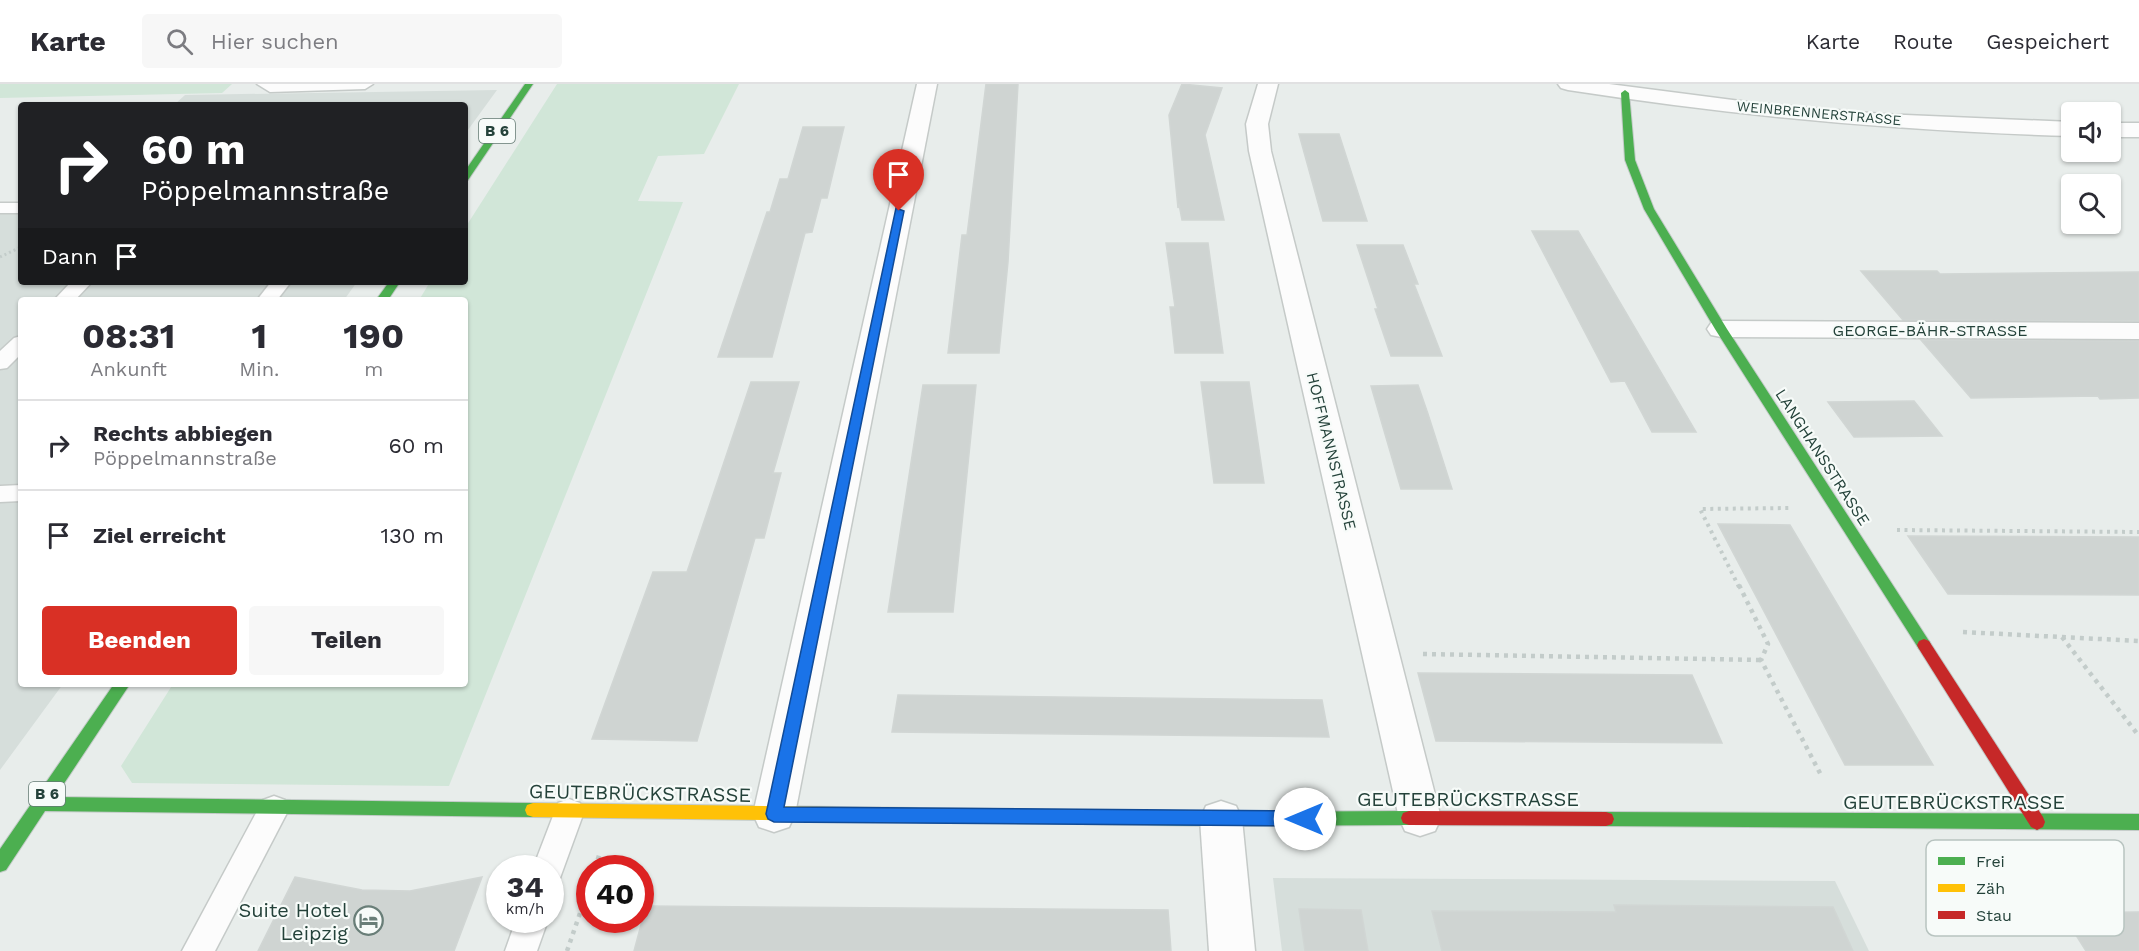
<!DOCTYPE html>
<html lang="de">
<meta charset="utf-8">
<style>
:root{--surface:#fff;--page:#f7f7f7;--text:#2b2b33;--muted:#7c7c81;--line:#e1e1e2;--accent:#d93025}
body{margin:0;font-family:"Work Sans",sans-serif;background:var(--page);color:var(--text);height:100vh;display:flex;flex-direction:column;font-size:22px;white-space:nowrap}
*{box-sizing:border-box;margin:0}
p{font-size:20px;color:var(--muted)}
.icon{flex:none;width:33px;height:33px;fill:none;stroke:currentColor;stroke-width:2;stroke-linecap:round;stroke-linejoin:round}
.map{position:relative;flex:1;overflow:hidden}
.side{position:absolute;left:18px;top:213px;width:450px;height:390px;display:flex;flex-direction:column;background:var(--surface);border-radius:6px;box-shadow:0 2px 4px #0004}
.side>*{flex:none}
.banner{position:absolute;left:18px;top:18px;width:450px;height:183px;border-radius:6px;box-shadow:0 2px 4px #0004;background:#202124;color:#fff;overflow:hidden}
.buttons{position:absolute;left:2061px;top:18px;display:grid;gap:12px}
.buttons a{display:grid;place-items:center;width:60px;height:60px;border-radius:6px;background:var(--surface);box-shadow:0 2px 4px #0004;font-size:30px}
.speed{position:absolute;left:486px;top:771px;display:flex;gap:12px;font-size:30px;font-weight:700;text-align:center}
.speed>*{display:grid;place-content:center;width:78px;height:78px;border-radius:50%;background:var(--surface);box-shadow:0 2px 4px #0004;line-height:1}
.speed small{font-size:15px;font-weight:400}
.speed .limit{border:9px solid #d22;background:#fff;color:#111}
.pin{position:absolute;display:grid;place-items:center;width:51px;height:51px;color:#fff;margin:-62px -26px;border-radius:50% 50% 50% 0;rotate:-45deg;box-shadow:0 0 6px #0007}
.pin .icon{rotate:45deg}
.me{position:absolute;width:66px;margin:-33px;rotate:270deg;stroke-linejoin:round;filter:drop-shadow(0 0 4px #0008)}
.turn{display:flex;align-items:center;gap:21px;height:126px;padding:0 24px;font-size:27px}
.turn .icon{width:78px;height:78px;stroke-width:2.5}
.turn b{display:block;font-size:42px;line-height:51px}
.then{display:flex;align-items:center;height:57px;padding:0 24px;background:#0003;gap:12px;font-size:22px}
.eta{display:flex;justify-content:space-evenly;align-items:center;height:102px;text-align:center}
.eta b{font-size:36px;font-weight:700;line-height:42px}
.button{display:flex;gap:12px;margin-top:auto;padding:12px 24px}
.button a{flex:1;height:69px;border-radius:6px;background:var(--accent);color:#fff;font-size:24px;font-weight:700;line-height:69px;text-align:center}
.button a+a{background:var(--page);color:var(--text)}
ul{padding:0;list-style:none}
li{display:flex;align-items:center;gap:18px;height:90px;padding:0 24px;border-top:2px solid var(--line)}
li div{flex:1}
li b{display:block;font-size:22px}
li em{font-style:normal}
header{display:flex;align-items:center;gap:36px;box-sizing:border-box;height:84px;padding:0 30px;background:var(--surface);border-bottom:2px solid var(--line)}
header strong{font-size:28px}
nav{display:flex;gap:33px;margin-inline-start:auto;font-size:21px}
.search{width:420px;height:54px;background:var(--page);display:flex;align-items:center;gap:15px;box-sizing:border-box;padding:0 21px;border-radius:6px;color:var(--muted);font-size:22px}
.map>svg:first-child{display:block}
.built{fill:#d6dedb}
.green{fill:#d1e6d8}
.building{fill:#cfd4d2;stroke:#d1d6d4;stroke-width:1.5}
.lines{fill:none;stroke-linecap:round;stroke-linejoin:round}
.lane-casing{stroke:#c5cac8;stroke-width:3}
.street-casing{stroke:#c5cac8;stroke-width:3}
.fast-casing{stroke:#c3cbc8;stroke-width:2}
.slow-casing{stroke:#c3cbc8;stroke-width:2}
.jam-casing{stroke:#c3cbc8;stroke-width:2}
.path-far2{stroke:#c3ccca;stroke-width:3;stroke-dasharray:2 3;stroke-linecap:butt}
.path-far1{stroke:#c3ccca;stroke-width:4;stroke-dasharray:3 4.5;stroke-linecap:butt}
.path{stroke:#c3ccca;stroke-width:4.5;stroke-dasharray:4 5;stroke-linecap:butt}
.lane{fill:#fcfcfc;fill-rule:evenodd}
.street{fill:#fcfcfc;fill-rule:evenodd}
.fast{fill:#4caf50;fill-rule:evenodd}
.slow{fill:#ffc107;fill-rule:evenodd}
.jam{fill:#c62828;fill-rule:evenodd}
.route{fill:#1a73e8;stroke:#114b97;stroke-width:1.5}
.labels{text-anchor:middle;stroke-width:4.5;stroke-linejoin:round;paint-order:stroke}
.far-street-label{font-size:14px;fill:#24423a;stroke:#f7fbf9}
.shield{fill:#f7fbf9;stroke:#637a73;stroke-width:1.5}
.shield-label{font-size:15px;font-weight:bold;fill:#24423a}
.street-label{font-size:16px;fill:#24423a;stroke:#f7fbf9}
.near-street-label{font-size:20px;fill:#24423a;stroke:#f7fbf9}
.near-poi-label{font-size:20px;fill:#24423a;stroke:#f7fbf9;text-anchor:end}
.key{fill:#f7fbf9;stroke:#b8c4c0;stroke-width:1.5}
.key-label{font-size:16px;fill:#24423a}
</style>
<header>
<strong>Karte</strong>
<div class="search"><svg class="icon" aria-label="search" viewBox="0 0 24 24"><circle cx="10" cy="10" r="6"/><path d="M15 15l6 6"/></svg>Hier suchen</div>
<nav><a>Karte</a><a>Route</a><a>Gespeichert</a></nav>
</header>
<div class="map">
<svg width="2139" height="867" viewBox="0 0 2139 867">
<rect width="100%" height="100%" fill="#e8edeb"/>
<g class="built">
<path d="M 497,6 L 465,50 L 465,21 L 174,21 L 185,11 Z"/>
<path d="M 0,118 L 21,118 L 21,198 L 357,198 L 344,216 L 21,216 L 21,600 L 63,600 L 0,686 Z"/>
<path d="M 1273,794 L 1835,797 L 1869,867 L 1282,867 Z"/>
</g>
<g class="green">
<path d="M 0,0 L 232,0 L 222,9 L 0,14 Z"/>
<path d="M 557,0 L 739,0 L 704,70 L 658,72 L 638,117 L 683,118 L 449,702 L 132,699 L 121,682 L 173,600 L 465,600 L 465,216 L 419,216 L 430,198 L 465,198 L 465,144 Z"/>
</g>
<g class="building">
<path d="M 986,0 L 1018,0 L 1008,178 L 999,269 L 948,269 L 962,151 L 967,151 Z"/>
<path d="M 1182,0 L 1222,4 L 1205,51 L 1224,136 L 1182,136 L 1179,120 L 1178,124 L 1169,31 Z"/>
<path d="M 803,43 L 844,43 L 827,114 L 821,114 L 812,148 L 805,149 L 772,273 L 718,273 L 767,128 L 770,128 L 780,95 L 788,95 Z"/>
<path d="M 1299,50 L 1339,50 L 1367,137 L 1323,137 Z"/>
<path d="M 1532,147 L 1578,147 L 1696,348 L 1652,348 L 1625,297 L 1611,298 Z"/>
<path d="M 1166,159 L 1208,159 L 1223,269 L 1175,269 L 1170,223 L 1175,223 Z"/>
<path d="M 1357,161 L 1403,161 L 1418,200 L 1414,200 L 1442,272 L 1391,272 L 1375,225 L 1378,225 Z"/>
<path d="M 1861,187 L 1937,187 L 1940,190 L 2139,188 L 2139,237 L 1903,236 Z"/>
<path d="M 1921,256 L 2139,257 L 2139,314 L 2100,315 L 2098,312 L 1971,314 Z"/>
<path d="M 751,298 L 799,298 L 773,389 L 781,389 L 764,454 L 755,454 L 697,657 L 592,655 L 653,488 L 687,488 Z"/>
<path d="M 1201,298 L 1249,298 L 1264,399 L 1214,399 Z"/>
<path d="M 923,301 L 976,301 L 953,528 L 888,528 Z"/>
<path d="M 1418,301 L 1428,330 L 1452,405 L 1401,405 L 1371,302 Z"/>
<path d="M 1914,317 L 1942,352 L 1854,353 L 1828,318 Z"/>
<path d="M 1718,440 L 1790,441 L 1933,681 L 1845,681 Z"/>
<path d="M 1908,452 L 2139,453 L 2139,511 L 1948,510 Z"/>
<path d="M 1418,589 L 1692,591 L 1722,659 L 1436,657 Z"/>
<path d="M 898,611 L 1322,616 L 1329,653 L 892,648 Z"/>
<path d="M 295,793 L 362,806 L 410,807 L 482,793 L 454,867 L 258,867 Z"/>
<path d="M 1614,821 L 1833,823 L 1853,867 L 1442,867 L 1432,827 L 1616,828 Z"/>
<path d="M 646,822 L 1168,826 L 1171,867 L 634,867 Z"/>
<path d="M 1299,825 L 1361,826 L 1368,867 L 1305,867 Z"/>
<path d="M 2139,828 L 2139,867 L 2086,867 L 2062,829 Z"/>
</g>
<g class="lines">
<defs>
<g id="lane">
<path d="M 257,0 L 373,0 L 365,5 L 270,8 Z"/>
<rect x="0" y="119" width="21" height="10"/>
<path d="M 71,198 L 92,198 L 75,216 L 54,216 Z"/>
<path d="M 271,198 L 291,198 L 277,216 L 257,216 Z"/>
<path d="M 21,252 L 21,270 L 7,284 L 0,285 L 0,267 L 14,254 Z"/>
<path d="M 21,401 L 21,417 L 0,418 L 0,402 Z"/>
<path d="M 274,712 L 285,716 L 289,725 L 215,867 L 182,867 L 263,716 Z"/>
<path d="M 569,715 L 580,719 L 584,728 L 560,794 L 550,798 L 550,784 L 533,784 L 558,719 Z"/>
<path d="M 516,836 L 548,836 L 537,867 L 505,867 Z"/>
</g>
<g id="street">
<path d="M 917,0 L 937,0 L 795,730 L 789,743 L 774,748 L 759,743 L 753,730 Z"/>
<path d="M 1258,0 L 1278,0 L 1268,40 L 1271,67 L 1441,734 L 1435,747 L 1420,752 L 1405,747 L 1399,734 L 1249,67 L 1246,40 Z"/>
<path d="M 1558,0 L 1609,0 L 1756,19 L 1882,30 L 2072,38 L 2072,52 C 1902,47 1735,32 1568,6 L 1561,4 Z"/>
<rect x="2110" y="39" width="29" height="14"/>
<path d="M 1721,237 L 2139,239 L 2139,255 L 1721,253 L 1711,251 L 1707,245 L 1711,239 Z"/>
<path d="M 1221,717 L 1236,722 L 1242,735 L 1255,867 L 1209,867 L 1200,735 L 1206,722 Z"/>
</g>
<g id="fast">
<path d="M 525,0 L 533,0 L 468,96 L 465,97 L 465,87 Z"/>
<path d="M 1625,6 L 1629,9 L 1635,76 L 1654,125 L 1727,245 L 1929,557 L 1931,561 L 1929,565 L 1924,567 L 1919,565 L 1715,245 L 1644,125 L 1625,76 L 1621,9 Z"/>
<path d="M 389,198 L 400,198 L 388,216 L 376,216 Z"/>
<path d="M 114,600 L 130,600 L 55,713 L 533,719 L 539,721 L 541,726 L 539,731 L 533,733 L 45,727 L 6,786 L 0,788 L 0,765 Z"/>
<path d="M 840,723 L 1221,728 L 1409,727 L 1415,729 L 1417,734 L 1415,739 L 1409,741 L 1221,742 L 840,737 L 834,735 L 832,730 L 834,725 Z"/>
<path d="M 1606,728 L 2139,730 L 2139,746 L 1606,742 L 1600,740 L 1598,735 L 1600,730 Z"/>
</g>
<path id="slow" d="M 533,719 L 840,723 L 846,725 L 848,730 L 846,735 L 840,737 L 533,733 L 527,731 L 525,726 L 527,721 Z"/>
<g id="jam">
<path d="M 1924,555 L 1929,557 L 2043,733 L 2045,738 L 2043,743 L 2037,746 L 2031,743 L 1919,565 L 1917,561 L 1919,557 Z"/>
<path d="M 1409,727 L 1606,728 L 1612,730 L 1614,735 L 1612,740 L 1606,742 L 1409,741 L 1403,739 L 1401,734 L 1403,729 Z"/>
</g>
</defs>
<use href="#lane" class="lane-casing"/>
<use href="#street" class="street-casing"/>
<use href="#fast" class="fast-casing"/>
<use href="#slow" class="slow-casing"/>
<use href="#jam" class="jam-casing"/>
<path class="path-far2" d="M 0,173 L 21,163"/>
<g class="path-far1">
<path d="M 1897,446 L 2139,448"/>
<path d="M 1739,503 L 1700,425 L 1790,424"/>
</g>
<g class="path">
<path d="M 1739,501 L 1768,560 L 1761,576 L 1822,693"/>
<path d="M 1963,548 L 2139,557"/>
<path d="M 2062,553 L 2139,652"/>
<path d="M 1423,570 L 1761,576"/>
<path d="M 595,784 L 600,768"/>
<path d="M 567,867 L 590,800"/>
</g>
<use href="#lane" class="lane"/>
<use href="#street" class="street"/>
<use href="#fast" class="fast"/>
<use href="#slow" class="slow"/>
<use href="#jam" class="jam"/>
</g>
<path class="route" d="M 896,124 L 904,127 L 784,723 L 1305,727 L 1311,729 L 1314,735 L 1311,740 L 1305,742 L 774,738 L 768,735 L 766,730 Z"/>
<defs>
<symbol id="hotel-ring" viewBox="-11 -11 22 22"><circle r="9.5" fill="#f7fbf9" stroke="#697e78" stroke-width="1.5"/><path d="M-6-4.5h1.5V1H6V5H4.5V3h-9V5H-6ZM-4 0a1.8 1.8 0 1 1 3.6 0ZM.5 0V-2.5h3Q6-2.5 6 0Z" fill="#697e78"/></symbol>
</defs>
<g fill-rule="evenodd">
<use href="#hotel-ring" x="352" y="820" width="33" height="33"/>
</g>
<g class="labels">
<g class="far-street-label">
<text transform="translate(1819 29) rotate(5)" y="5">WEINBRENNERSTRASSE</text>
</g>
<g class="shield">
<rect x="479" y="35" width="36" height="24" rx="4.5"/>
<rect x="29" y="698" width="36" height="24" rx="4.5"/>
</g>
<g class="shield-label">
<text x="497" y="52">B 6</text>
<text x="47" y="715">B 6</text>
</g>
<g class="street-label">
<text x="1930" y="252">GEORGE-BÄHR-STRASSE</text>
<text transform="translate(1332 367) rotate(76)" y="6">HOFFMANNSTRASSE</text>
<text transform="translate(1823 373) rotate(57)" y="6">LANGHANSSTRASSE</text>
</g>
<g class="near-street-label">
<text transform="translate(640 709) rotate(1)" y="7">GEUTEBRÜCKSTRASSE</text>
<text x="1468" y="722">GEUTEBRÜCKSTRASSE</text>
<text x="1954" y="725">GEUTEBRÜCKSTRASSE</text>
</g>
<g class="near-poi-label">
<text x="348" y="833">Suite Hotel<tspan x="348" dy="23">Leipzig</tspan></text>
</g>
</g>
<rect x="1926" y="756" width="198" height="96" rx="9" class="key"/>
<rect x="1938" y="773" width="27" height="8" fill="#4caf50"/>
<rect x="1938" y="800" width="27" height="8" fill="#ffc107"/>
<rect x="1938" y="827" width="27" height="8" fill="#c62828"/>
<g class="key-label">
<text x="1976" y="783">Frei</text>
<text x="1976" y="810">Zäh</text>
<text x="1976" y="837">Stau</text>
</g>
</svg>
<div class="buttons">
<a><svg class="icon" aria-label="sound" viewBox="0 0 24 24"><path d="M4 9h4l5-4v14l-5-4H4zM17 9q2 3 0 6"/></svg></a>
<a><svg class="icon" aria-label="search" viewBox="0 0 24 24"><circle cx="10" cy="10" r="6"/><path d="M15 15l6 6"/></svg></a>
</div>
<div class="speed"><div>34<small>km/h</small></div><div class="limit">40</div></div>
<div class="pin" style="left:899px;top:127px;background:#d93025"><svg class="icon" aria-label="arrive" viewBox="0 0 24 24"><path d="M6 21V4h12l-3 4 3 4H6"/></svg></div>
<svg class="me" style="left:1305px;top:735px" viewBox="-20 -20 40 40"><circle r="19" fill="#fff"/><path d="M0-13L10 11 0 6-10 11z" fill="#1a73e8"/></svg>
<div class="banner">
<div class="turn"><svg class="icon" aria-label="right" viewBox="0 0 24 24"><path d="M7 20v-9h11M14 6l5 5-5 5"/></svg><div><b>60 m</b>Pöppelmannstraße</div></div>
<div class="then">Dann<svg class="icon" aria-label="arrive" viewBox="0 0 24 24"><path d="M6 21V4h12l-3 4 3 4H6"/></svg></div>
</div>
<section class="side">
<div class="eta">
<div><b>08:31</b><p>Ankunft</p></div>
<div><b>1</b><p>Min.</p></div>
<div><b>190</b><p>m</p></div>
</div>
<ul>
<li><svg class="icon" aria-label="right" viewBox="0 0 24 24"><path d="M7 20v-9h11M14 6l5 5-5 5"/></svg><div><b>Rechts abbiegen</b><p>Pöppelmannstraße</p></div><em>60 m</em></li>
<li><svg class="icon" aria-label="arrive" viewBox="0 0 24 24"><path d="M6 21V4h12l-3 4 3 4H6"/></svg><div><b>Ziel erreicht</b></div><em>130 m</em></li>
</ul>
<div class="button"><a>Beenden</a><a>Teilen</a></div>
</section>
</div>
